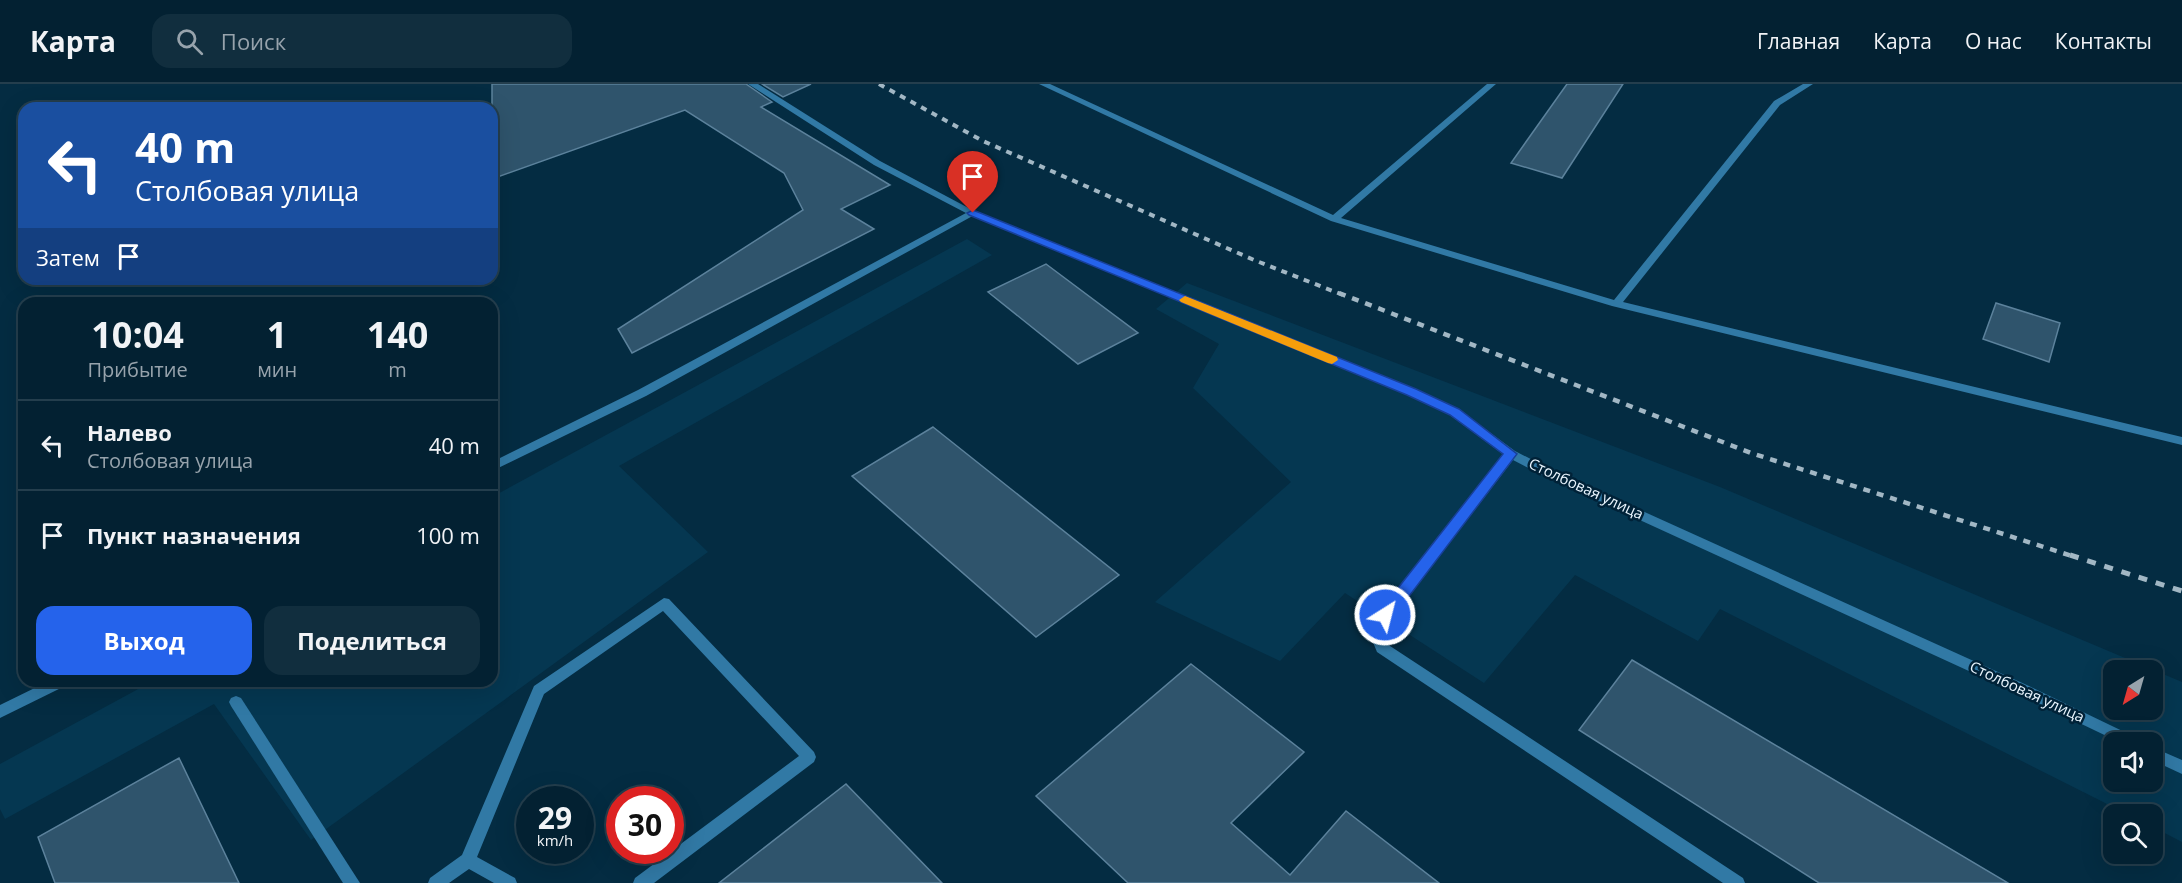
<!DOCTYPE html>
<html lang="ru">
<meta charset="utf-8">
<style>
:root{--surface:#032132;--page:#112e3e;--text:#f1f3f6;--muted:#97a3ac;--line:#243e4d;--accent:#2563eb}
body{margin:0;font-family:"Open Sans",sans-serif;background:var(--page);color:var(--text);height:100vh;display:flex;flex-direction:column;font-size:22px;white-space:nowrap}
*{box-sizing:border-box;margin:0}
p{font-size:20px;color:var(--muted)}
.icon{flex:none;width:33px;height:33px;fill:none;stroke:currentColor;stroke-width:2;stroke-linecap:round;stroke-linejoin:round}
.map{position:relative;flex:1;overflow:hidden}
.panel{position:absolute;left:18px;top:213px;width:480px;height:390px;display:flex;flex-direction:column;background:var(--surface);border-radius:18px;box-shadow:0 6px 24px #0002,0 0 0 2px var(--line)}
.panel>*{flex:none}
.guide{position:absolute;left:18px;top:18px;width:480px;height:183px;border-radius:18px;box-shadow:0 6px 24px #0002,0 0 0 2px var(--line);background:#1a4fa0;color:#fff;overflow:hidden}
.needle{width:39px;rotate:217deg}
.fabs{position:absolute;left:2103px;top:576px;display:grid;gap:12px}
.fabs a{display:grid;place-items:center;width:60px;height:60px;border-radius:12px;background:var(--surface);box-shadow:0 6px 24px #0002,0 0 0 2px var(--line);font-size:30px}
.speed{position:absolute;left:516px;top:702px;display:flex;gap:12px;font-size:30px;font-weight:700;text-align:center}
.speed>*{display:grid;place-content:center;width:78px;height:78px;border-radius:50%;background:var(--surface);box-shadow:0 6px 24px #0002,0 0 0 2px var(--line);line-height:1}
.speed small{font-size:15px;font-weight:400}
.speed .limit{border:9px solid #d22;background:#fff;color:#111}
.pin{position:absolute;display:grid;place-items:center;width:51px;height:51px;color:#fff;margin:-62px -26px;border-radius:50% 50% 50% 0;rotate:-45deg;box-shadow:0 0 6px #0007}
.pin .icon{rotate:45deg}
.me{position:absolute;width:66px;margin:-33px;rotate:36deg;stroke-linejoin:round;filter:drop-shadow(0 0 4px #0008)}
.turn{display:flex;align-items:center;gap:21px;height:126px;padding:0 18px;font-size:27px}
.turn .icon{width:78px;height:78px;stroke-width:2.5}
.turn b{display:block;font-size:42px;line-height:51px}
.then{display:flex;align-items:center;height:57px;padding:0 18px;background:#0003;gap:12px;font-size:22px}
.eta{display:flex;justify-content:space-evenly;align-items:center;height:102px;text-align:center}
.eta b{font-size:36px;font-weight:700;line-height:42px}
.button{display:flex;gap:12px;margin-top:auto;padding:12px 18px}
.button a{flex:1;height:69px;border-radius:18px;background:var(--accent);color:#fff;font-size:24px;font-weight:700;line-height:69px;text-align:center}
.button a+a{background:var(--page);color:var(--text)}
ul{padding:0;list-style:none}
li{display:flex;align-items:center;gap:18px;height:90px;padding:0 18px;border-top:2px solid var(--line)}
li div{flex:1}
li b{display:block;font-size:22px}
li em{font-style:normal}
header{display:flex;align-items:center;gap:36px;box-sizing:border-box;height:84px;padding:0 30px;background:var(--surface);border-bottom:2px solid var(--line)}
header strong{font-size:28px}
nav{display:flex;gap:33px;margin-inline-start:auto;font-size:21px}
.search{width:420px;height:54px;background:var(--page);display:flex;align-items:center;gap:15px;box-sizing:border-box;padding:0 21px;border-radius:18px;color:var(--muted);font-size:22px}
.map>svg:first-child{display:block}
.built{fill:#053751;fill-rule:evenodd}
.building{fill:#2f546c;stroke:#5c829c;stroke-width:1.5}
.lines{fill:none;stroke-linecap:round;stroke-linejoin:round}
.lane{fill:#3179a5;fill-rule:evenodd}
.street{fill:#3179a5;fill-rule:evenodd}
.rail-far2{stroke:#a2b7c4;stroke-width:4;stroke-dasharray:6 6;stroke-linecap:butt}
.rail-far1{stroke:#a2b7c4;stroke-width:4.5;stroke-dasharray:7 7;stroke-linecap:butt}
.rail{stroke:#a2b7c4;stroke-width:5;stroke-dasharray:9 9;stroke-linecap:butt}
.route{fill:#2563eb;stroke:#184099;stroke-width:1.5}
.slow{fill:#f59e0b}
.labels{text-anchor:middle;stroke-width:5;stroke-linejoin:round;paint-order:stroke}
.street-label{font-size:15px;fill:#e9f5fe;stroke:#002238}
</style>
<header>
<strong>Карта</strong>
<div class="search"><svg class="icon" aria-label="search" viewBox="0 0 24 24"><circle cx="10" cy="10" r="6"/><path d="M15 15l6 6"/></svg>Поиск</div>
<nav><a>Главная</a><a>Карта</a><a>О нас</a><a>Контакты</a></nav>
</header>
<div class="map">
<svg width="2182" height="799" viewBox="0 0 2182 799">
<rect width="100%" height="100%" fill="#042c42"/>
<g class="built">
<path d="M 967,155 L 992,171 L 619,382 L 708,468 L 311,756 L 214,620 L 5,735 L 0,725 L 0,680 L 153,597 L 492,597 L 492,413 Z"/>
<path d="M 1187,199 L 1720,403 L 2182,598 L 2182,758 L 2153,743 L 2152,730 L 2127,730 L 1720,525 L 1698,557 L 1575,491 L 1484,599 L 1345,509 L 1280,577 L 1155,518 L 1291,398 L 1193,304 L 1219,260 L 1156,225 ZM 2114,586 L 2152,586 L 2152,626 L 2114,626 ZM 2114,658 L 2152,658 L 2152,698 L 2114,698 Z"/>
</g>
<g class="building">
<path d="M 492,0 L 746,0 L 772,18 L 761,23 L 890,101 L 841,125 L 874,145 L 632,269 L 618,245 L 803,126 L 784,89 L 685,26 L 492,95 Z"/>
<path d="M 762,0 L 811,0 L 783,13 Z"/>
<path d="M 1567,0 L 1623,0 L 1562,94 L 1511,79 Z"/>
<path d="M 1046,180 L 1138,249 L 1078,280 L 988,208 Z"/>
<path d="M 1996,219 L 2060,239 L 2049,278 L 1983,255 Z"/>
<path d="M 933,343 L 1119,491 L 1036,553 L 852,392 Z"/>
<path d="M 1632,576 L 2008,799 L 1819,799 L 1579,646 Z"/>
<path d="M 1191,580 L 1304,668 L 1231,739 L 1290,791 L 1346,727 L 1439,799 L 1128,799 L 1036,712 Z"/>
<path d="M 179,674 L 239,799 L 55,799 L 38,753 Z"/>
<path d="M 846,700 L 942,799 L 719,799 Z"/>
</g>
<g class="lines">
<g class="lane">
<path d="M 748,0 L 758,0 L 880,77 L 978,129 L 646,312 L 492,387 L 492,378 L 638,306 L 966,129 L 874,81 Z"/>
<path d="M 664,514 L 669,515 L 814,668 L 816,673 L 814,678 L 654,799 L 633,799 L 635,794 L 799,672 L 663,527 L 544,610 L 477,773 L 515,794 L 517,799 L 494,799 L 469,785 L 449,799 L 428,799 L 430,794 L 462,771 L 534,602 Z"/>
<path d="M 49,597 L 69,597 L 67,601 L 0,634 L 0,621 Z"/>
<path d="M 236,612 L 241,614 L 360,799 L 343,799 L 231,622 L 229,618 L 231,614 Z"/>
</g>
<g class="street">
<path d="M 1039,0 L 1050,0 L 1333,131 L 1487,0 L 1496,0 L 1341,134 L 1614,216 L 1774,17 L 1803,0 L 1813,0 L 1780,21 L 1623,218 L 2182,353 L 2182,361 L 1612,222 L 1331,137 Z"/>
<path d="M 973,126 L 1415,305 L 1458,325 L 1515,367 L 1554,387 L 2029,602 L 2137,654 L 2139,658 L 2119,658 L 2019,610 L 1546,393 L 1513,376 L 1382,547 L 1387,560 L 1743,794 L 1745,799 L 1723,799 L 1377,568 L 1368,546 L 1370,542 L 1504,371 L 1450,331 L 1407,311 L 970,131 L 970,127 Z"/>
<path d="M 2152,663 L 2182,676 L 2182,690 L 2152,676 Z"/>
</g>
<path class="rail-far2" d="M 879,0 L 983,57 L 1254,176 L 1343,211"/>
<path class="rail-far1" d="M 1339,209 L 1751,369 L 2075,473"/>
<path class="rail" d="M 2070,471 L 2182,507"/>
</g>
<path class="route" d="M 973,126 L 1416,305 L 1459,325 L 1517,370 L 1391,536 L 1380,536 L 1378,531 L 1380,527 L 1503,370 L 1450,331 L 1407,311 L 969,131 L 967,129 Z"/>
<path class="slow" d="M 1185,212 L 1337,273 L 1338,276 L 1332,280 L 1328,279 L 1181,218 L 1179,216 Z"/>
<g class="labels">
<g class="street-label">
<text transform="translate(1586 405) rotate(25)" y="5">Столбовая улица</text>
<text transform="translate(2027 608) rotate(25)" y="5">Столбовая улица</text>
</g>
</g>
</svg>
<div class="fabs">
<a><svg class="needle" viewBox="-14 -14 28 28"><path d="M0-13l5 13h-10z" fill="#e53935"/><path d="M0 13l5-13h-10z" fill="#97a3ac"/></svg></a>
<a><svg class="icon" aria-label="sound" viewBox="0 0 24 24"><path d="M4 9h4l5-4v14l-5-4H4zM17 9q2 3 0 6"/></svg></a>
<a><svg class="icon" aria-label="search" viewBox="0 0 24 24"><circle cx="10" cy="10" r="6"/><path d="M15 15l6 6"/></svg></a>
</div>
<div class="speed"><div>29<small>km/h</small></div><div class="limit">30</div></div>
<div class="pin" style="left:973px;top:129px;background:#d93025"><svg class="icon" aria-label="arrive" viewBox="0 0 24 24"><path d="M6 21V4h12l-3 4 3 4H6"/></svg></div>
<svg class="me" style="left:1385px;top:531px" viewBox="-20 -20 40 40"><circle r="17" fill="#2563eb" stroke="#fff" stroke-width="3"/><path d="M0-11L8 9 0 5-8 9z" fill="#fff"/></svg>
<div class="guide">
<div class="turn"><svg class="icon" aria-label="left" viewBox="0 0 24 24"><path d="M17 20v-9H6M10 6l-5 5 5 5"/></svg><div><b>40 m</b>Столбовая улица</div></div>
<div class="then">Затем<svg class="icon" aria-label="arrive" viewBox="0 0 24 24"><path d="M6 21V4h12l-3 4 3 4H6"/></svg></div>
</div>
<section class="panel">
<div class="eta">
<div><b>10:04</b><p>Прибытие</p></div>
<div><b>1</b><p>мин</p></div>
<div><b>140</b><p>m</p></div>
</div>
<ul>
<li><svg class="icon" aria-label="left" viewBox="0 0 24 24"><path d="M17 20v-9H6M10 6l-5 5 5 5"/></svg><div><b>Налево</b><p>Столбовая улица</p></div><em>40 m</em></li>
<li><svg class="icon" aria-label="arrive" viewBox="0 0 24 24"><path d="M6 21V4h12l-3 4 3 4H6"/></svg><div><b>Пункт назначения</b></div><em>100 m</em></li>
</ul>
<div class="button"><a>Выход</a><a>Поделиться</a></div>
</section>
</div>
